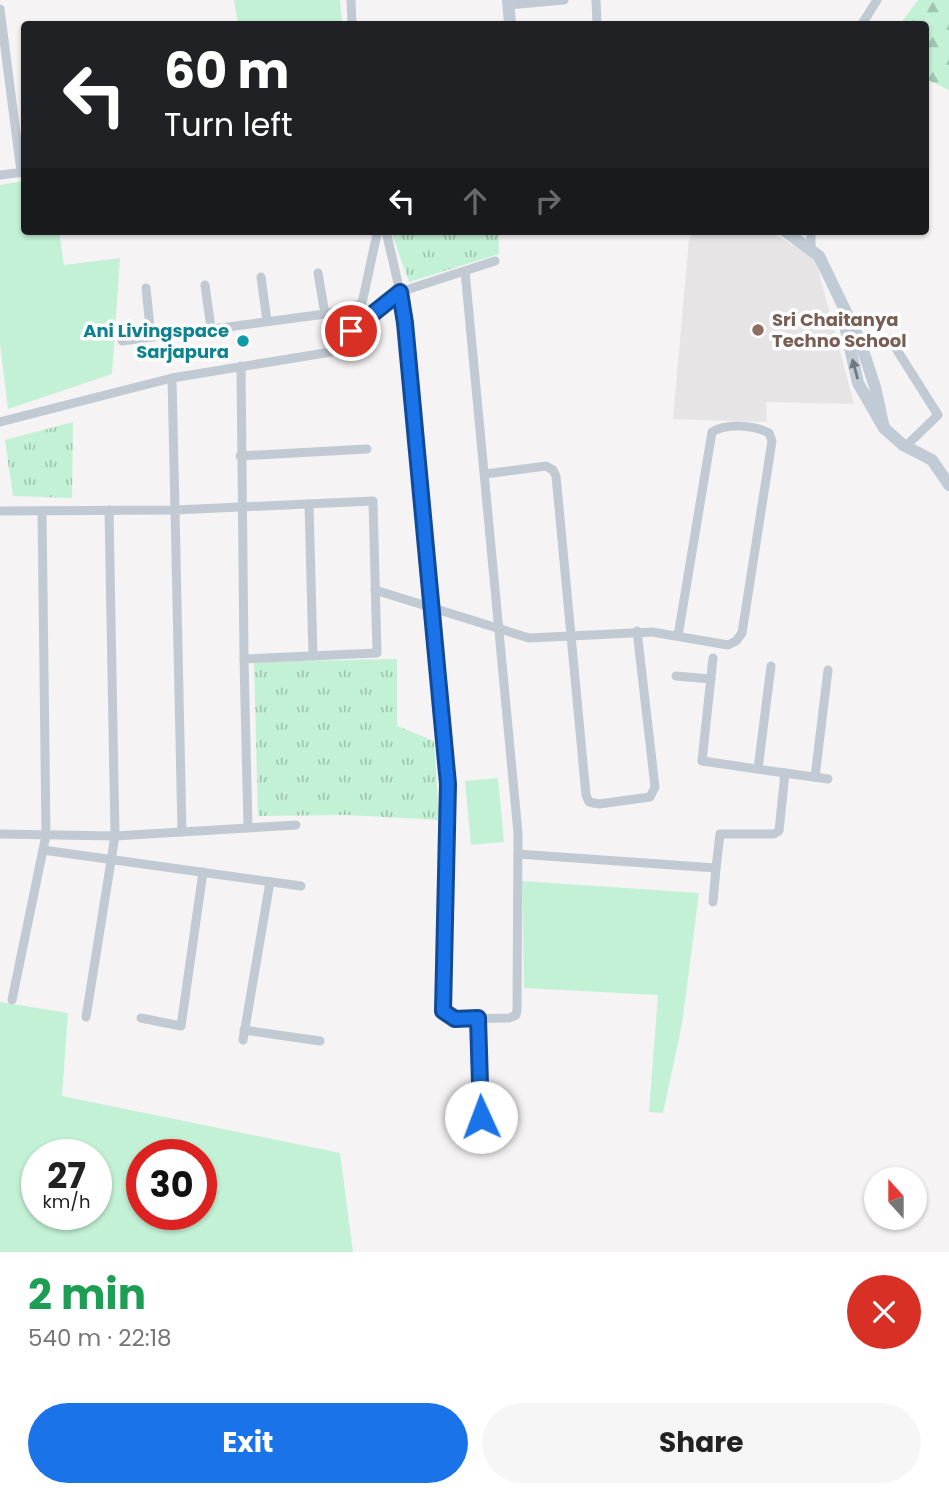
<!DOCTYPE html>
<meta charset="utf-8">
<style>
:root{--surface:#fff;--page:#f6f6f6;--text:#222;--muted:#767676;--accent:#1a73e8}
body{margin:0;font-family:Poppins,sans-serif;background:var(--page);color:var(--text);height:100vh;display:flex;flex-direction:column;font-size:26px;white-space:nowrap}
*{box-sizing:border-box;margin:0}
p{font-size:23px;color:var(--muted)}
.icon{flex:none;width:38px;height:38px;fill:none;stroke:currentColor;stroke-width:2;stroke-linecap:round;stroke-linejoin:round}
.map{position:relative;height:1252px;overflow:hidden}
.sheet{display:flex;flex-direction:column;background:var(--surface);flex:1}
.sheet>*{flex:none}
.top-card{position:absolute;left:21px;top:21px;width:908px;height:214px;border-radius:7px;box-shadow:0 2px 5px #0004;background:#202124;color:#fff;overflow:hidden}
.needle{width:46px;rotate:339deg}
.buttons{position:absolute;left:864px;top:1167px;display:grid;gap:14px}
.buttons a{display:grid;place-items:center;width:63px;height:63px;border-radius:50%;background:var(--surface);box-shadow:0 2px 5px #0004;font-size:35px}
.speed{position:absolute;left:21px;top:1139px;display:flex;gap:14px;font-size:35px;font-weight:700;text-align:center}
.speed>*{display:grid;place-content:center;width:91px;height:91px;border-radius:50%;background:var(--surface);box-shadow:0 2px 5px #0004;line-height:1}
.speed small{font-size:18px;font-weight:400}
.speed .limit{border:10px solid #d22;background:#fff;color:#111}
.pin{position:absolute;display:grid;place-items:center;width:60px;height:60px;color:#fff;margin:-30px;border:4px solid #fff;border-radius:50%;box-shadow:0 2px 7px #0007}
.me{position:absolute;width:77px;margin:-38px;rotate:358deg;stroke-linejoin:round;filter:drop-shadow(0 0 5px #0008)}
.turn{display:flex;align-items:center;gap:24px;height:147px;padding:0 28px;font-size:32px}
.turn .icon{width:91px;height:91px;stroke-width:2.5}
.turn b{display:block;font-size:49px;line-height:60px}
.lanes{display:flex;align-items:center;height:66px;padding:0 28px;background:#0003;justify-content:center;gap:35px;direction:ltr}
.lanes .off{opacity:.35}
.round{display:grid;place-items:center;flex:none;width:74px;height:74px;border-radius:37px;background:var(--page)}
.overview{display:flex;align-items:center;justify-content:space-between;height:119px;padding:0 28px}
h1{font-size:42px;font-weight:700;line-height:52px;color:#1e9e55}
.primary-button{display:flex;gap:14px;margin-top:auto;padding:14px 28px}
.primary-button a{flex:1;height:80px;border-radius:42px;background:var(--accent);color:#fff;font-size:28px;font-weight:700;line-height:80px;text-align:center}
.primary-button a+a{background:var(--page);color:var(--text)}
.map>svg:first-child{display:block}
.education{fill:#e6e4e5}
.green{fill:#c3f1d5;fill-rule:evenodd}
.forest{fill:url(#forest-firs)}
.park{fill:url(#park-tufts)}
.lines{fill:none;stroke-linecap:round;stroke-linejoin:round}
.street{stroke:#c1cad2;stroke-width:9}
.secondary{stroke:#c1cbd6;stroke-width:12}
.oneway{fill:#6e7984}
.route-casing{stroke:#114b97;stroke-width:18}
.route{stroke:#1a73e8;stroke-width:12}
.education-dot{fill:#8d6e63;stroke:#fff;stroke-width:2.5}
.culture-dot{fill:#0f9aa8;stroke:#fff;stroke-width:2.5}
.labels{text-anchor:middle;stroke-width:7;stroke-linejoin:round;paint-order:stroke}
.education-label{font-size:18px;font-weight:bold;fill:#785e54;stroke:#fff;text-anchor:start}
.culture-label{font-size:18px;font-weight:bold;fill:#0d838f;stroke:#fff;text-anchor:end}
</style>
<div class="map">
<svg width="949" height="1252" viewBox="0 0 949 1252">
<defs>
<pattern id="forest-firs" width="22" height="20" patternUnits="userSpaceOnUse" patternTransform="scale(1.75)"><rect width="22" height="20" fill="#c3f1d5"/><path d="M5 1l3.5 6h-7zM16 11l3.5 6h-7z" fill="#a0c6b0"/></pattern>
<pattern id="park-tufts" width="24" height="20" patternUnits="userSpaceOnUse" patternTransform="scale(1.75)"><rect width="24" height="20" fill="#c3f1d5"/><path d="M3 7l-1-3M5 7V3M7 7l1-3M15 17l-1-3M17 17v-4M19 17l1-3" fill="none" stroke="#a0c6b0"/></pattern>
</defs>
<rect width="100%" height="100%" fill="#f5f3f3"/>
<path class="education" d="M 694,231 L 769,231 L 815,258 L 854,404 L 766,402 L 767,422 L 673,419 L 689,239 Z"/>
<g class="green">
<path d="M 234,0 L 340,0 L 342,24 L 238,24 Z"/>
<path d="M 24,181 L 24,231 L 59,231 L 64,265 L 120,258 L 112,374 L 8,409 L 0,344 L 0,185 Z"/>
<path d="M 498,778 L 504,842 L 471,845 L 465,781 Z"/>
<path d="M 522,881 L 699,893 L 682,1024 L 663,1113 L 649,1112 L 658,995 L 524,988 Z"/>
<path d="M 0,1002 L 68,1013 L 62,1096 L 340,1153 L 353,1252 L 0,1252 ZM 37,1155 L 96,1155 L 96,1214 L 37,1214 ZM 142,1155 L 201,1155 L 201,1214 L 142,1214 Z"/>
</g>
<path class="forest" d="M 918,0 L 949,0 L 949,90 L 926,79 L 926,24 L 900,24 Z"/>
<g class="park">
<path d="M 391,231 L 498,231 L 499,254 L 409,282 Z"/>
<path d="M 73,422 L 72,498 L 13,496 L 5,440 Z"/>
<path d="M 397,659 L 397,726 L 434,741 L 439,820 L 347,815 L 258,816 L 254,662 Z"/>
</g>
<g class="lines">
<g class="street">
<path d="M 351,0 L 352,24"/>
<path d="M 596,0 L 597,24"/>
<path d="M 508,5 L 564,0"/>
<path d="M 0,9 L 21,172"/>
<path d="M 862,24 L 877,0"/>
<path d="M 0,175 L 24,172"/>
<path d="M 811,250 L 811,231"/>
<path d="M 465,271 L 518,833 L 517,1010 L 516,1015 L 509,1018 L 455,1019 L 443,1011 L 448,784 L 405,323 L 400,292 L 495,261"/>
<path d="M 318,273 L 325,314"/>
<path d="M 261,277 L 267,321"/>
<path d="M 205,285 L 211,328"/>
<path d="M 146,288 L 151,337"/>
<path d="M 890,339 L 938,415 L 906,446"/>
<path d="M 122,341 L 325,314 L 362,303 L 377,234 L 380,231"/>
<path d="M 241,366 L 244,659"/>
<path d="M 0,422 L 172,378 L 337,351 L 345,343 L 351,331 L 400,292 L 386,231"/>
<path d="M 240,456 L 367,449"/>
<path d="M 485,474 L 546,466 L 553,470 L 556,476 L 586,795 L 589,802 L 599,804 L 650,797 L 655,787 L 637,631"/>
<path d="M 309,504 L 313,656"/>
<path d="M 0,511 L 175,510 L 172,378"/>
<path d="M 375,590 L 529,638 L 652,632 L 728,645 L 736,641 L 742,633 L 772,441 L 769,433 C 754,425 727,423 712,432 L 678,636"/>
<path d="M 713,658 L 702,761 L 785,773"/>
<path d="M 676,676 L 711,679"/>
<path d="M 758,769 L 771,666"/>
<path d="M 815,777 L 828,670"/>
<path d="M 182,832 L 175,510 L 373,501 L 377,653 L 244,659 L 248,828"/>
<path d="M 0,834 L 115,836 L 296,825"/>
<path d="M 43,850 L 301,886"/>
<path d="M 518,854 L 716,868 L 720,834 L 774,834 L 779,831 L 785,773 L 828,779"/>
<path d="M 713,902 L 716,868"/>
<path d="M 12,1000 L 46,835 L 42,511"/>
<path d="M 86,1017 L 115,836 L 109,510"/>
<path d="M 141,1018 L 181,1026 L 203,872"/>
<path d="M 478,1018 L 482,1141"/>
<path d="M 244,1030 L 320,1041"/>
<path d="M 243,1040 L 270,882"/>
</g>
<g class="secondary">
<path d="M 508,0 L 510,24"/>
<path d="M 785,231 L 819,256 L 860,341 L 875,387 L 884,428"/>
<path d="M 843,317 L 858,383 L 884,428 L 903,445 L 932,460 L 949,485"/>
</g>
</g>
<defs><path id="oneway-solid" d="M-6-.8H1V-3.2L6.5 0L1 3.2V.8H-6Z" transform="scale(1.75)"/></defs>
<use class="oneway" href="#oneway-solid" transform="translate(855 369) rotate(-105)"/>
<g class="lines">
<defs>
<path id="route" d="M 351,331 L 400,292 L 405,323 L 448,784 L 443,1011 L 455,1019 L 478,1018 L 481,1117"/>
</defs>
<use href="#route" class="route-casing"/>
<use href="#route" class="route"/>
</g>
<circle class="education-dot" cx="758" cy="330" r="7"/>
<circle class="culture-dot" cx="243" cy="341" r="7"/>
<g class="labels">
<g class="education-label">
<text x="772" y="326">Sri Chaitanya<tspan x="772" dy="21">Techno School</tspan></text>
</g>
<g class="culture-label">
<text x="229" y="337">Ani Livingspace<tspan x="229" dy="21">Sarjapura</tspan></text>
</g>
</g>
</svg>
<div class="buttons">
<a><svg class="needle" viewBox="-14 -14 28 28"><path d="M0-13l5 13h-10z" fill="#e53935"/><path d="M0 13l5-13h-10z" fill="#767676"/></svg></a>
</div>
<div class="speed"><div>27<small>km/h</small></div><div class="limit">30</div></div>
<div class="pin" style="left:351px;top:331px;background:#d93025"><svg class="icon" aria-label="arrive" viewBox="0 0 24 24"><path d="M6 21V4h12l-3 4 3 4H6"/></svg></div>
<svg class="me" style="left:481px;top:1117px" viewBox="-20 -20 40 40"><circle r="19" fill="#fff"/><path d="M0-13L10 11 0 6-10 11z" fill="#1a73e8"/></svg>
<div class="top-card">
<div class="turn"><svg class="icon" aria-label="left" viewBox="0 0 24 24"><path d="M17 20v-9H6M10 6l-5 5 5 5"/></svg><div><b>60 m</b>Turn left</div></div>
<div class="lanes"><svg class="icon" aria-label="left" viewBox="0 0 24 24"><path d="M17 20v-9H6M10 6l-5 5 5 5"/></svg><svg class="icon off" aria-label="ahead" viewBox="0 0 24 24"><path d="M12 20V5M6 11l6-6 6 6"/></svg><svg class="icon off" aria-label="right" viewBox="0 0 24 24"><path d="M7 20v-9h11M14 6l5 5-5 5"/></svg></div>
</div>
</div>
<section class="sheet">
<div class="overview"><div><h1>2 min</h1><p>540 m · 22:18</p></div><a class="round" style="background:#d93025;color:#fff"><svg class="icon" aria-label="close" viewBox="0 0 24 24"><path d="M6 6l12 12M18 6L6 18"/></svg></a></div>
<div class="primary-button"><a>Exit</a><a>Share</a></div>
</section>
